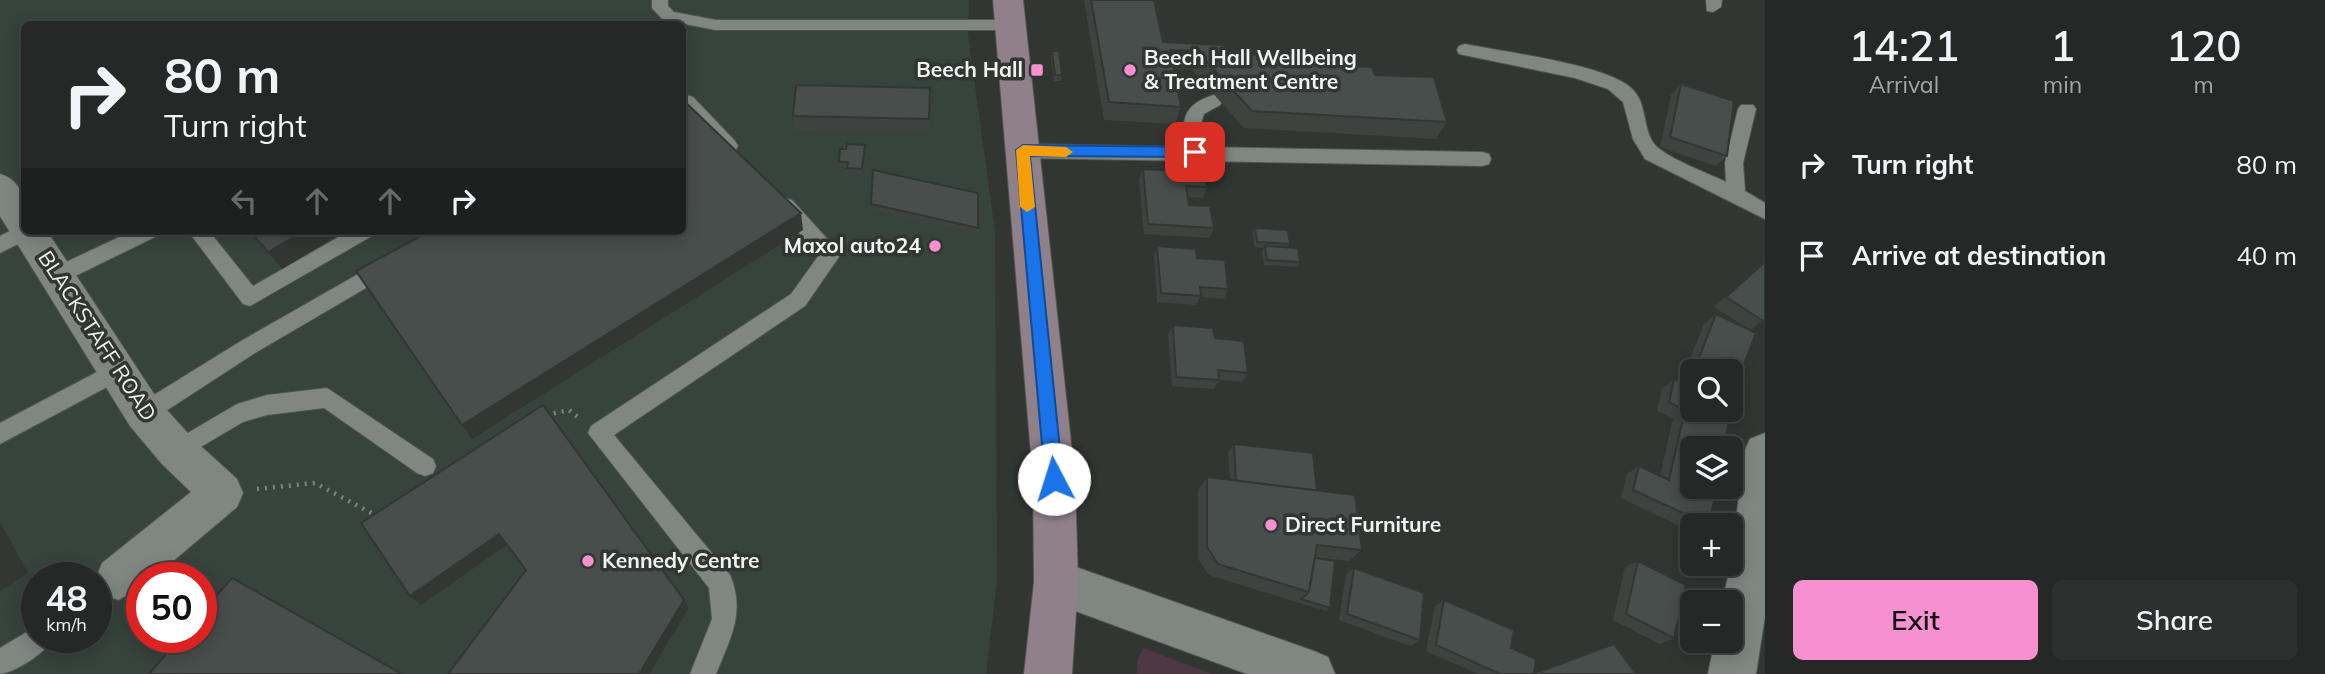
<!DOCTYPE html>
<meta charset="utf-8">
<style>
:root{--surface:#252826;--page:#2d302e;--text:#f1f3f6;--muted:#a3a6a7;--line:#424443;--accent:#f690d0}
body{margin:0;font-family:Mulish,sans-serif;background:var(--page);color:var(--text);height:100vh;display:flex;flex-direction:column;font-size:26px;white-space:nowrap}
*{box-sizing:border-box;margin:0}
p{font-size:23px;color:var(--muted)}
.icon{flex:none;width:38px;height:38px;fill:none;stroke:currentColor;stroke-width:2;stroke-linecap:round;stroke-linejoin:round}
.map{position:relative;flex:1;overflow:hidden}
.panel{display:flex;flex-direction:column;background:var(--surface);width:560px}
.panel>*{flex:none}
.top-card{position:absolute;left:21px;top:21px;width:665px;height:214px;border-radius:10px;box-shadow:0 4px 18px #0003,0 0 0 2px var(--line);background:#252826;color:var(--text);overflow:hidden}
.tools{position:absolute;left:1680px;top:359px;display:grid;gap:14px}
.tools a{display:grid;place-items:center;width:63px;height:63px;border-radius:10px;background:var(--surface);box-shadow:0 4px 18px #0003,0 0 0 2px var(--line);font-size:35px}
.speed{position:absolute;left:21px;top:562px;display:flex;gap:14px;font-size:35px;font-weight:700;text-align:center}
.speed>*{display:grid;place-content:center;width:91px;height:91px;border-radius:50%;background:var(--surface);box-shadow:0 4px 18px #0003,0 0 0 2px var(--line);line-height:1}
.speed small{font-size:18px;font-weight:400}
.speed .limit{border:10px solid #d22;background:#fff;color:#111}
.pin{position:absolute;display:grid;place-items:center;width:60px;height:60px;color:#fff;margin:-30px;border-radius:14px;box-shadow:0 4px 10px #0006}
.me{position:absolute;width:77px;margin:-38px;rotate:355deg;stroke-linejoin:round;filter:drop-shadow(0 0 5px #0008)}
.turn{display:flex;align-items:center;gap:24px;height:147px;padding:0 28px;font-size:32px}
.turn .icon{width:91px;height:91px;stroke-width:2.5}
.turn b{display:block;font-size:49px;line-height:60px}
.lanes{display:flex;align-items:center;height:66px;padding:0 28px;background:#0003;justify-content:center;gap:35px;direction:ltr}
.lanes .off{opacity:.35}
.eta{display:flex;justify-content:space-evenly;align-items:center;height:119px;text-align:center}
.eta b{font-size:42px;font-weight:600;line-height:49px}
.cta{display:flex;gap:14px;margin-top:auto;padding:14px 28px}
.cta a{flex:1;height:80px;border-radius:10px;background:var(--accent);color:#111;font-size:28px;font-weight:600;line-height:80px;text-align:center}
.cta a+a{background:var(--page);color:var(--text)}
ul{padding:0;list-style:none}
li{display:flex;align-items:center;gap:21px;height:91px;padding:0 28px}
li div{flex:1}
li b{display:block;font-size:26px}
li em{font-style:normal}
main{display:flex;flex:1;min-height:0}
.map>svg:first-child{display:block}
.built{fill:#37433d;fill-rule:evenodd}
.green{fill:#4f3846}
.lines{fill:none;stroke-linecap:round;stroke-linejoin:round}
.service-casing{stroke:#515553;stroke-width:2}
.minor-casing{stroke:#515553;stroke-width:2}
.secondary-casing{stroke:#515553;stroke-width:2}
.path{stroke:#7f8481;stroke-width:4.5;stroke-dasharray:2 6;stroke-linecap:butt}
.service{fill:#808783;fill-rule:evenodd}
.minor{fill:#808783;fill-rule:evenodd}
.secondary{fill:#90808a;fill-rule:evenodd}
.wall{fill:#3e4340}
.shaded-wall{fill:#323734}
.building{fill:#484e4b;stroke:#323734;stroke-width:2}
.route{fill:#1a73e8;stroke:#114b97;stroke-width:2}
.slow{fill:#f59e0b}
.poi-dot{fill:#f690d0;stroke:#313633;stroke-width:2.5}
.labels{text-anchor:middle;stroke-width:7;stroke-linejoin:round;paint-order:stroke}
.poi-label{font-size:21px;font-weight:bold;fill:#eff3f1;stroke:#313633;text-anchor:start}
.street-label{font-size:21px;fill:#eff3f1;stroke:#313633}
</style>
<main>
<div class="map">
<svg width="1765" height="674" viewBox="0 0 1765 674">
<rect width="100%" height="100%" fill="#313633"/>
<path class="built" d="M 0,0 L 969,0 L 968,34 L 995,232 L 997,581 L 986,674 L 0,674 ZM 24,24 L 682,24 L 682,231 L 24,231 ZM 37,578 L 96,578 L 96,637 L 37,637 ZM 142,578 L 201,578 L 201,637 L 142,637 Z"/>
<path class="green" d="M 1143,648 L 1212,674 L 1137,674 L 1138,659 Z"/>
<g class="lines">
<defs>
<g id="service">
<path d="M 652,0 L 668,0 L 668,6 L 674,12 L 716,20 L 1010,20 L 1018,25 L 1010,30 L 716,30 L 663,20 L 652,8 Z"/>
<path d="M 1706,0 L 1722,0 L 1721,7 L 1713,12 L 1707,11 Z"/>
<path d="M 1465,44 C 1503,52 1603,64 1630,87 C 1647,101 1642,123 1652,141 C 1660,156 1708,173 1726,182 L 1725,163 L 1738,109 L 1741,105 L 1753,105 L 1756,109 L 1743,163 L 1745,191 L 1765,203 L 1765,219 L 1645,159 L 1633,139 L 1623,102 L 1608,89 L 1575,78 L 1459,54 L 1457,50 L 1459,46 Z"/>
<path d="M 687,95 L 693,97 L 735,141 L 738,146 L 735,151 L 723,151 L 682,109 L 682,96 Z"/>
<path d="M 1214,95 L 1220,97 L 1223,101 L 1220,105 L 1204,114 L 1200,126 L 1203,147 L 1482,152 L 1489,154 L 1491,159 L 1489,164 L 1482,166 L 1022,158 L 1016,156 L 1013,151 L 1016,146 L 1022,144 L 1185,147 C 1181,119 1184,104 1214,95 Z"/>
<path d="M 785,198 L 792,200 L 841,254 L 805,306 L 614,435 L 730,575 C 746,613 730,639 716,674 L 690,674 L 712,619 L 709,588 L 588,433 L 591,426 L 791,294 L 819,255 L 778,210 L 775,205 L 778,200 Z"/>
<path d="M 24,224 L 24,231 L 37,231 L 34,236 L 0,253 L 0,236 Z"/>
<path d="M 132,231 L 160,231 L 157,236 L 63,282 L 56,284 L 49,282 L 46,276 L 49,270 Z"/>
<path d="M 188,231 L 209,231 L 253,286 L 349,231 L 375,231 L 372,236 L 250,306 L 243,304 Z"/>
<path d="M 388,257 L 395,259 L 398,265 L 395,271 L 255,353 L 152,420 L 144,423 L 136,420 L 133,413 L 136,406 L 241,341 Z"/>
<path d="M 116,362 L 124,364 L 127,371 L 124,378 L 0,444 L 0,423 Z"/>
<path d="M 327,388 L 433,459 L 436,466 L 433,473 L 425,476 L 417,473 L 324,408 L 267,415 L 243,422 L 177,461 L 169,458 L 166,451 L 169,444 L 237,404 L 267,395 Z"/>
<path d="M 118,566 L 127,570 L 130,578 C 124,592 110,604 96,609 L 96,581 Z"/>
<path d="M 37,626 L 37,637 L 54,637 C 47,652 16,672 0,674 L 0,648 Z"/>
</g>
<g id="minor">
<path d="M 0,174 C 27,182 24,207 24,231 L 47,231 L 158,400 L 192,438 L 237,479 L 243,493 L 237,507 L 153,578 L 142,578 L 142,587 L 118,600 L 102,593 L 96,578 L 102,563 L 191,492 L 162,464 L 130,426 L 0,216 Z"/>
<path d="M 1765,433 L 1765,616 L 1756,674 L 1708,674 L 1715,640 L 1731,640 L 1731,602 L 1722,602 L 1731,564 L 1744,452 L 1750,439 Z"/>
<path d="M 1056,560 L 1311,650 L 1328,657 L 1335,674 L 1247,674 L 1040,598 L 1034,582 L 1040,566 Z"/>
</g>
<path id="secondary" d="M 993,0 L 1023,0 L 1075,479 L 1078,582 L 1072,674 L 1024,674 L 1034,582 L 1033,479 Z"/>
</defs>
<use href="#service" class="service-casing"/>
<use href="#minor" class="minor-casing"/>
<use href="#secondary" class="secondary-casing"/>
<g class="path">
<path d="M 546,415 L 569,410 L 579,418"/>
<path d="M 257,489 L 315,483 L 377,516"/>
</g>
<use href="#service" class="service"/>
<use href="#minor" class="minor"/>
<use href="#secondary" class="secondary"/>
</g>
<g class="wall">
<path d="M 1084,0 L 1154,0 L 1163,42 L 1375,75 L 1447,122 L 1436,139 L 1244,128 L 1191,69 L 1174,69 L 1181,107 L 1175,124 L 1104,120 Z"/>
<path d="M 1052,51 L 1062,75 L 1061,81 L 1054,81 L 1051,57 Z"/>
<path d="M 1681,84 L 1727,156 L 1716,166 L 1660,147 L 1671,95 Z"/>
<path d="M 793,116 L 929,119 L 929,133 L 794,131 Z"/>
<path d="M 865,151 L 862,174 L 847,173 L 847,168 L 839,167 L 839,162 Z"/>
<path d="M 1143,169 L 1207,187 L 1203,198 L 1188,197 L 1189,205 L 1214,228 L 1209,238 L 1144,234 L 1139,180 Z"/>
<path d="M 873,170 L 978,228 L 977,233 L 871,210 Z"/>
<path d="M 1255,228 L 1290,244 L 1288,247 L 1300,262 L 1297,267 L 1264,265 L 1262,251 L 1264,248 L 1255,247 L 1252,233 Z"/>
<path d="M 1157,246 L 1197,258 L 1228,289 L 1224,299 L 1200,297 L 1196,305 L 1157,302 L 1154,256 Z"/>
<path d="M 1765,261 L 1765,319 L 1750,330 L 1714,307 Z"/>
<path d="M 1716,314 L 1756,333 L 1735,387 L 1731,390 L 1731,371 L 1692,371 L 1692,381 L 1683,376 L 1704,324 Z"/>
<path d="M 1173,325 L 1215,338 L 1248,373 L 1242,382 L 1219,380 L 1214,389 L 1172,386 L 1168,334 Z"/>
<path d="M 1674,379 L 1692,387 L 1709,525 L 1692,525 L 1692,532 L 1621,498 L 1627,474 L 1639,466 L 1660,476 L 1673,418 L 1657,411 L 1662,388 Z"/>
<path d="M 1234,444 L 1317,491 L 1362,550 L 1349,561 L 1315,557 L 1330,608 L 1326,611 L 1209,575 L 1198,559 L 1198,490 L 1207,477 L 1230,480 L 1228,452 Z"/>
<path d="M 1638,561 L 1674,638 L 1660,644 L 1613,620 L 1625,567 Z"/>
<path d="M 1354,568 L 1420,640 L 1410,646 L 1339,620 L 1346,574 Z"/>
<path d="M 1444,600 L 1511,648 L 1534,674 L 1541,671 L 1636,674 L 1478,674 L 1426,651 L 1435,606 Z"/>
</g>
<g class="shaded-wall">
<path d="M 801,213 L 803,230 L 472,439 L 462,425 Z"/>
<path d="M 304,231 L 345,231 L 282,269 L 268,252 Z"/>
<path d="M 0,522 L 28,573 L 0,591 Z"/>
<path d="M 499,534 L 508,544 L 421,605 L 410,596 Z"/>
<path d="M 684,600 L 689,608 L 649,674 L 639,674 Z"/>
</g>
<g class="building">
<path d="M 1091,0 L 1154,0 L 1163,42 L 1225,45 L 1229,53 L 1301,57 L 1304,64 L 1372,67 L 1375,75 L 1434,77 L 1447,122 L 1252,111 L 1197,51 L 1170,50 L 1181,107 L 1109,102 Z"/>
<path d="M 1052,51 L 1059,51 L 1062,75 L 1055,75 Z"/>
<path d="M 1681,84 L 1734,101 L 1727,156 L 1670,137 Z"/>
<path d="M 796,85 L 930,88 L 929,119 L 793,116 Z"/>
<path d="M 682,99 L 801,213 L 462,425 L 356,271 L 430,231 L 682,231 Z"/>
<path d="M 847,144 L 865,145 L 862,169 L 847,168 L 848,162 L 839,162 L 840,149 L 846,149 Z"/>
<path d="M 1143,169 L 1205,173 L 1207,187 L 1186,186 L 1189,205 L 1210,206 L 1214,228 L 1148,224 Z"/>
<path d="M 873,170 L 978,193 L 978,228 L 871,204 Z"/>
<path d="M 1255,228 L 1288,230 L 1290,244 L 1257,242 Z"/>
<path d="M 250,231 L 304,231 L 268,252 Z"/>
<path d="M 1157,246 L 1196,249 L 1197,258 L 1225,260 L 1228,289 L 1200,287 L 1201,296 L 1161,293 Z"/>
<path d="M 1265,246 L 1298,248 L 1300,262 L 1267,260 Z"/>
<path d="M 1765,262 L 1765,319 L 1763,321 L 1726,297 Z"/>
<path d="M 1716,314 L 1756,333 L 1735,387 L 1731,385 L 1731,371 L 1702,371 L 1695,368 Z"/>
<path d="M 1173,325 L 1213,328 L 1215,338 L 1244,341 L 1248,373 L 1218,370 L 1219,380 L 1176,377 Z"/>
<path d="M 1674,379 L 1692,387 L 1692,410 L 1731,410 L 1731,404 L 1732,404 L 1724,448 L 1692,448 L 1692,486 L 1717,486 L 1709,525 L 1633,490 L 1639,466 L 1669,480 L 1685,410 L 1669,402 Z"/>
<path d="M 543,405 L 684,600 L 639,674 L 448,674 L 526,570 L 499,534 L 410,596 L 361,523 Z"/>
<path d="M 1234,444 L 1313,453 L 1317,491 L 1236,481 Z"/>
<path d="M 1207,477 L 1355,495 L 1362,550 L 1317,545 L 1309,592 L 1218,564 L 1207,547 Z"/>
<path d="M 1315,558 L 1335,561 L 1330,608 L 1301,599 L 1309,592 Z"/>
<path d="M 1638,561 L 1686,585 L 1674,638 L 1626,614 Z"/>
<path d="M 1354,568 L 1424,593 L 1420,640 L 1347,614 Z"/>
<path d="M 232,578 L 402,674 L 149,674 L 181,637 L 201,637 L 201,613 Z"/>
<path d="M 1444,600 L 1514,630 L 1511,648 L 1536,659 L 1534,674 L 1500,674 L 1436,645 Z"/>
<path d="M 1614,644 L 1636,674 L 1543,674 L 1541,671 Z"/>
</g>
<path class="route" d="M 1023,145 L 1195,147 L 1202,152 L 1195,157 L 1030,156 L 1063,479 L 1060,485 L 1054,487 L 1048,485 L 1045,479 L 1016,150 Z"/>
<path class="slow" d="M 1023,145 L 1066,147 L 1073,152 L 1066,157 L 1030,156 L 1035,207 L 1027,212 L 1020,207 L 1016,150 Z"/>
<g class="poi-dot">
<rect x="1030" y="63" width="14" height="14" rx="3.5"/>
<circle cx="1130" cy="70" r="7"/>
<circle cx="935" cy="246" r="7"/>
<circle cx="1271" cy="525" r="7"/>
<circle cx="588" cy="561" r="7"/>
</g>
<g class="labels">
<g class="poi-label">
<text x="1144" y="65">Beech Hall Wellbeing<tspan x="1144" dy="24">&amp; Treatment Centre</tspan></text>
<text x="1023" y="77" text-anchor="end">Beech Hall</text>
<text x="921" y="253" text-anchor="end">Maxol auto24</text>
<text x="1285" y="532">Direct Furniture</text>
<text x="602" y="568">Kennedy Centre</text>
</g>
<g class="street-label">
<text transform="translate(97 336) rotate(57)" y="7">BLACKSTAFF ROAD</text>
</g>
</g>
</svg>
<div class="tools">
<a><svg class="icon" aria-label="search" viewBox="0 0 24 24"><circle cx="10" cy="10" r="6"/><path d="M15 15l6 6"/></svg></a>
<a><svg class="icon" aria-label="layers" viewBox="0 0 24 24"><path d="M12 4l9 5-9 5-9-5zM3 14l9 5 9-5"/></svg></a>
<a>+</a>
<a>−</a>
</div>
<div class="speed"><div>48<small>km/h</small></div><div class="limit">50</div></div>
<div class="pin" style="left:1195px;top:152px;background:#d93025"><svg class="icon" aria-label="arrive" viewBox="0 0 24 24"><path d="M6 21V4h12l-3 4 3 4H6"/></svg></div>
<svg class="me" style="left:1054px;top:479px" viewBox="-20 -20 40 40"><circle r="19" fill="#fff"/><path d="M0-13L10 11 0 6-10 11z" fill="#1a73e8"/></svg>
<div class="top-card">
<div class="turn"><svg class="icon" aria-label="right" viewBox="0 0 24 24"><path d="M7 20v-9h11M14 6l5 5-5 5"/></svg><div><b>80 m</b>Turn right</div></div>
<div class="lanes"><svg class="icon off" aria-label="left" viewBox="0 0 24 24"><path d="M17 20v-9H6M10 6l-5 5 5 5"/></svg><svg class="icon off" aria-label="ahead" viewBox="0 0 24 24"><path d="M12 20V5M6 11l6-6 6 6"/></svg><svg class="icon off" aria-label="ahead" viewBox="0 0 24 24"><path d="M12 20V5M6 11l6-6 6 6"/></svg><svg class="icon" aria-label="right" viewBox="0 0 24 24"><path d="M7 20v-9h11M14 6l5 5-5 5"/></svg></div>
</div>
</div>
<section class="panel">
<div class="eta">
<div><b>14:21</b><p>Arrival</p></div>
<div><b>1</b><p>min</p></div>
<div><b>120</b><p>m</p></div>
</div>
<ul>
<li><svg class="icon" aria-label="right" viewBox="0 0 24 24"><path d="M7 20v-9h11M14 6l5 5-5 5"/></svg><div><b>Turn right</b></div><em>80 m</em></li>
<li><svg class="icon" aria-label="arrive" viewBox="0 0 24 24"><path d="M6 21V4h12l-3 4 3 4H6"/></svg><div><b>Arrive at destination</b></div><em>40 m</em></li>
</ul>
<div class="cta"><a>Exit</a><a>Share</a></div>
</section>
</main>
